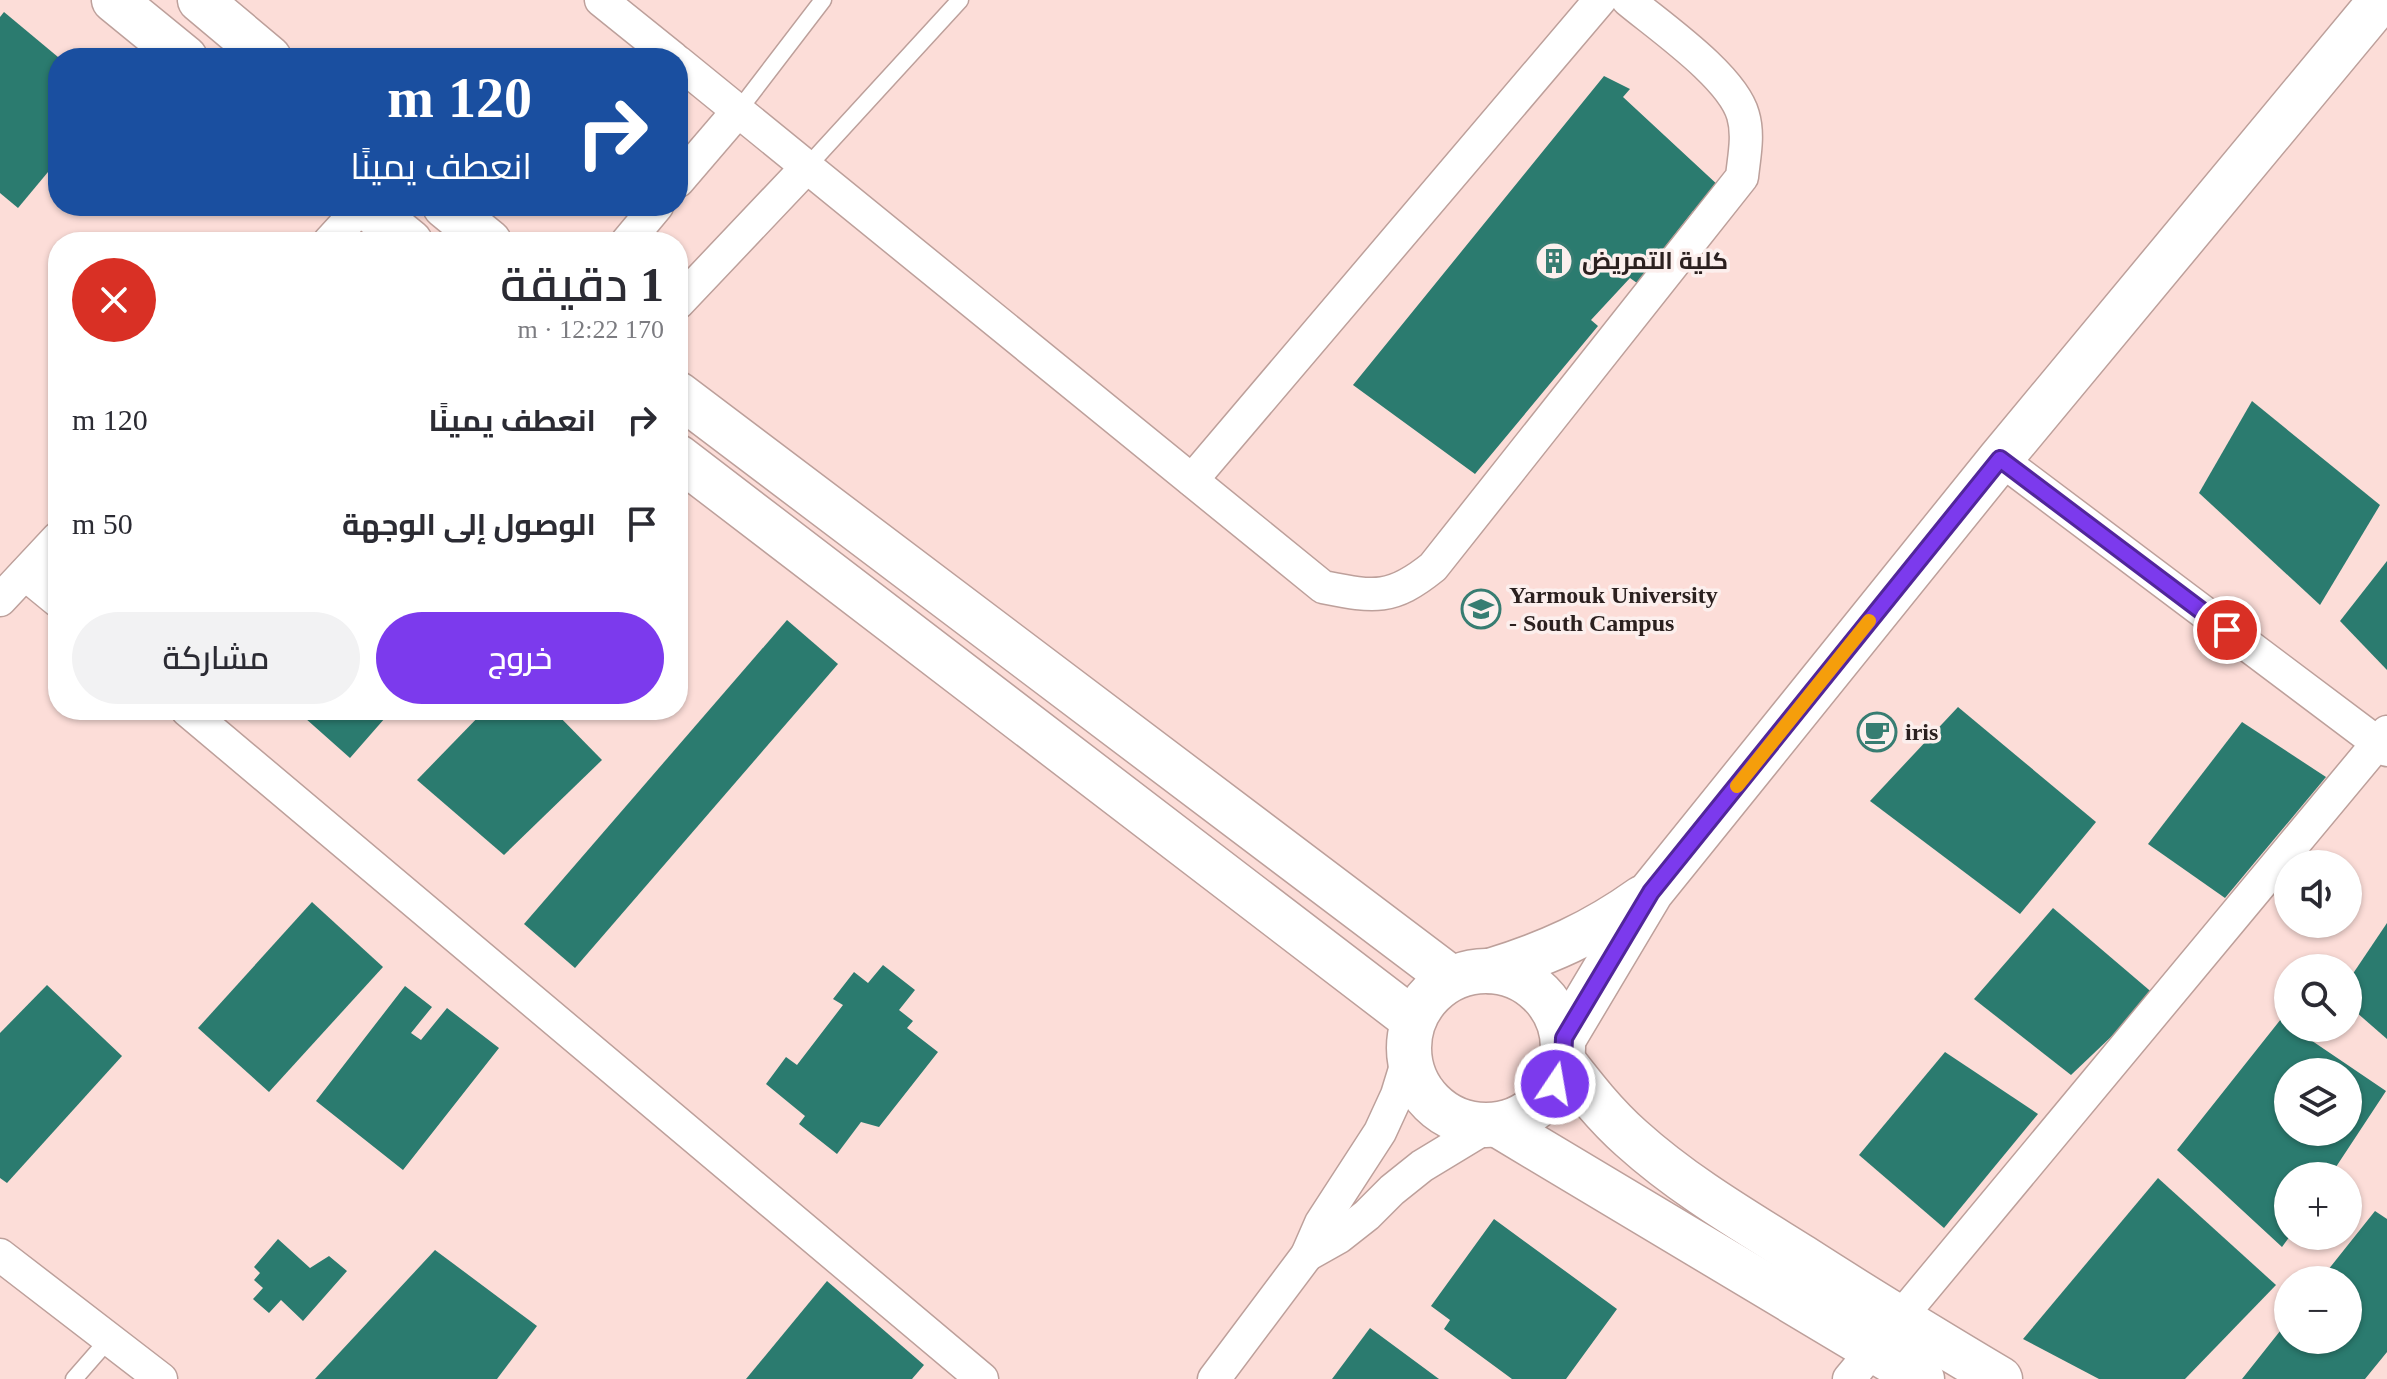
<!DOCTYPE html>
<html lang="ar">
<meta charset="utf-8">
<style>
body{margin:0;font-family:"Times New Roman",Cairo,serif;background:#f2f2f3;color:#2b2b33;direction:rtl;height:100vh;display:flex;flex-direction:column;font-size:30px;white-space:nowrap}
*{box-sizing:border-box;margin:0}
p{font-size:26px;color:#7c7c81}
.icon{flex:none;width:44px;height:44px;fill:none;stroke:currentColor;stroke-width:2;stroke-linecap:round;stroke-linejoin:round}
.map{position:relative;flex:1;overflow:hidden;direction:ltr}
.details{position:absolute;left:48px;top:232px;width:640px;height:488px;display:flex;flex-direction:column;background:#fff;border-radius:32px;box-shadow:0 2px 6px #0004;direction:rtl}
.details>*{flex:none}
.guide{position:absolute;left:48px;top:48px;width:640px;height:168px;border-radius:32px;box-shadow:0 2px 6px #0004;direction:rtl;background:#1a4fa0;color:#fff;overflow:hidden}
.fabs{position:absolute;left:2274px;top:850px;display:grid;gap:16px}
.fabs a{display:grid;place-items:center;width:88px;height:88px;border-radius:50%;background:#fff;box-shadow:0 2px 6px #0004;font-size:40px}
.pin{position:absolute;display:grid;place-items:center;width:68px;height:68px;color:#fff;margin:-34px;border:4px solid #fff;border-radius:50%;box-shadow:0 2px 8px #0007}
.me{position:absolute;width:88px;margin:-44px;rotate:12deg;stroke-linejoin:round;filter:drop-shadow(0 0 6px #0008)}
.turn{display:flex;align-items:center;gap:28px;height:168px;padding:0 24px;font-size:36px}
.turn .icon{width:104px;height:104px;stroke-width:2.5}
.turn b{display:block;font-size:56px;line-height:68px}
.round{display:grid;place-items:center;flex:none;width:84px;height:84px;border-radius:42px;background:#f2f2f3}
.headline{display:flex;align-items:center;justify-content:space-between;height:136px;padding:0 24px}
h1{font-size:48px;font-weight:600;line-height:60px}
.button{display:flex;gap:16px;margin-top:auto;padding:16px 24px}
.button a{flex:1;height:92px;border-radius:48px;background:#7c3aed;color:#fff;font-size:32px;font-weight:600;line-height:92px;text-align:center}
.button a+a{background:#f2f2f3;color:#2b2b33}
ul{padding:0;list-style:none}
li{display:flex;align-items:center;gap:24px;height:104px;padding:0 24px}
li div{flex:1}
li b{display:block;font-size:30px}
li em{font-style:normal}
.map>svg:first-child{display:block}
.building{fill:#2b7b6f;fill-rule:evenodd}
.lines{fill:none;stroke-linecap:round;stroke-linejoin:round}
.lane-casing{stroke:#bda09b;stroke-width:19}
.street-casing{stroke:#bda09b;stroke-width:35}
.secondary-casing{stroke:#bda09b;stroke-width:47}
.lane{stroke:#fff;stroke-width:16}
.street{stroke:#fff;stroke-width:32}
.secondary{stroke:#fff;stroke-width:44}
.route-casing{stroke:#51269a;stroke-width:20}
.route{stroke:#7c3aed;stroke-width:14}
.slow{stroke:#f59e0b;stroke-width:14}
.labels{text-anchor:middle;stroke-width:7;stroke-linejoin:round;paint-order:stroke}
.poi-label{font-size:24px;font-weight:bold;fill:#2b201f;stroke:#fcefed;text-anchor:start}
</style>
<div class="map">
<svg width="2387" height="1379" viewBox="0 0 2387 1379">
<rect width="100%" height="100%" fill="#fcddd8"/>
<!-- building -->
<g class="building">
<polygon points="4,12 58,57 58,160 18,208 0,193 0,17"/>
<polygon points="1604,76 1630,89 1623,97 1720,187 1698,213 1693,211 1637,283 1630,278 1591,320 1598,326 1475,474 1353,385"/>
<polygon points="2252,401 2380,505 2320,605 2199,493"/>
<polygon points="2387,561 2387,670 2340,621"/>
<polygon points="787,620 838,664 575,968 524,924"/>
<polygon points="1958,707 2096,822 2020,914 1870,801"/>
<polygon points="296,710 392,710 350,758"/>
<polygon points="485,710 553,710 602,760 504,855 417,780"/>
<polygon points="2242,722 2326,777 2225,898 2148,844"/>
<polygon points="312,902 383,967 269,1092 198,1028"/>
<polygon points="2053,908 2155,995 2071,1075 1974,999"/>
<polygon points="2387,923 2387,1039 2348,1005 2348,981"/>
<polygon points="883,965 915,990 899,1010 913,1021 907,1028 938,1052 879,1127 861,1122 837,1154 799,1124 805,1116 766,1084 786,1057 797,1065 843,1005 833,999 854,972 868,983"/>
<polygon points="47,985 122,1056 7,1183 0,1178 0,1033"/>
<polygon points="405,986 432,1007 411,1033 421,1040 447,1008 499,1048 403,1170 316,1101"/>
<path d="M 2281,1019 L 2288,1024 L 2288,1028 L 2293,1028 L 2386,1091 L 2330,1176 L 2288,1176 L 2290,1236 L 2282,1247 L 2177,1150 ZM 2288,1072 L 2348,1072 L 2348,1132 L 2288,1132 Z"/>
<polygon points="1945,1052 2038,1114 1944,1228 1859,1155"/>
<polygon points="2158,1178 2276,1285 2185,1379 2099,1379 2023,1339"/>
<polygon points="2375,1211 2387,1219 2387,1352 2365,1379 2242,1379 2288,1321 2288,1340 2348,1340 2348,1280 2320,1280"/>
<polygon points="1494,1219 1617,1309 1566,1379 1512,1379 1444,1329 1450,1320 1431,1306"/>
<polygon points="278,1239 310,1268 329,1256 347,1271 303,1321 281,1300 269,1313 253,1299 263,1288 254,1280 260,1273 254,1267"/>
<polygon points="435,1250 537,1326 497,1379 315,1379"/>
<polygon points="827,1281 924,1365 912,1379 746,1379"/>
<polygon points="1370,1328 1439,1379 1332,1379"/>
</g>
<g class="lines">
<!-- lane casing -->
<g class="lane-casing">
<g id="lane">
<polyline points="738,111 823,0"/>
<polyline points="806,168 960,0"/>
<polyline points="74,1379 109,1339"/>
</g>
</g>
<!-- street casing -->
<g class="street-casing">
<g id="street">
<polyline points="601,0 673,58"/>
<path d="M 678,62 L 1323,587 C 1374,597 1391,601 1433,567 L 1742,177 C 1744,157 1749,135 1743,115 C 1732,76 1659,26 1628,0"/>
<polyline points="678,181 738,111"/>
<polyline points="329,242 362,206"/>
<polyline points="627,242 657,206"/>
<polyline points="678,303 806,168"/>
<polyline points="2000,459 2387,750"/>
<polyline points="1192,480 1600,0"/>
<polyline points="25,574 58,601"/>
<polyline points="0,600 58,538"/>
<polyline points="187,710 982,1379"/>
<polyline points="0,1255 161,1379"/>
<polyline points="1307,1255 1339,1237 1367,1215 1392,1190 1422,1166 1488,1126"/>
<polyline points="1214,1379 1307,1255 1321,1223 1380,1132 1397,1095 1409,1056"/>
<polyline points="1849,1379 2387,732"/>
</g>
</g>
<!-- secondary casing -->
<g class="secondary-casing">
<g id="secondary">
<polyline points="114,0 185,58"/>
<polyline points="200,0 269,58"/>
<polyline points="366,206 410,242"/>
<polyline points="445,206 489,242"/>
<polyline points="678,394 1451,978"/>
<polyline points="678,457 1413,1020"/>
<circle cx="1486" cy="1048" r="77"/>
<path d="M 1490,971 C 1548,953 1593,933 1642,898"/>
<polyline points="1564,1038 1651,892 2000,459 2381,0"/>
<path d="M 1563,1061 C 1584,1088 1605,1115 1631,1138 C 1683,1185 1743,1220 1802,1257 C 1867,1299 1933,1339 2000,1379"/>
<polyline points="1498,1125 1922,1379"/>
</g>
</g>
<!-- lane -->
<use href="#lane" class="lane"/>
<!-- street -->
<use href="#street" class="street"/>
<!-- secondary -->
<use href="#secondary" class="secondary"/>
</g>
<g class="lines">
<!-- route casing -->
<g class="route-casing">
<polyline id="route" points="1555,1084 1563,1061 1564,1038 1651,892 2000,459 2227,630"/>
</g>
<!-- route -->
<use href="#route" class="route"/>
<!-- slow -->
<polyline class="slow" points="1737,786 1869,621"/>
</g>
<!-- icons -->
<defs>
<g id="building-ring" transform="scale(2)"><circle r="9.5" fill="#fcefed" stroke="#377d72" stroke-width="1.5"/><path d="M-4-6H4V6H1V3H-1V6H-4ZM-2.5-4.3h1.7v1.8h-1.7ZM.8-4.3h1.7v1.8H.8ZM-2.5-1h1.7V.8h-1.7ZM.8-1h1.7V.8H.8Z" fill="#377d72"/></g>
<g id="university-ring" transform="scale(2)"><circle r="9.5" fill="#fcefed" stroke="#377d72" stroke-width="1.5"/><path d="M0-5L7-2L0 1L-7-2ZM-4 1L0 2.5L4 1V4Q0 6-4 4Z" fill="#377d72"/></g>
<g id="cafe-ring" transform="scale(2)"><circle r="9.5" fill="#fcefed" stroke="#377d72" stroke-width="1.5"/><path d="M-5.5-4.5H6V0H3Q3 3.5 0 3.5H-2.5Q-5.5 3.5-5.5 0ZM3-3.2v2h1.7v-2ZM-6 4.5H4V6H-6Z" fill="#377d72"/></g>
</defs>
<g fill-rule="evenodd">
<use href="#building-ring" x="1554" y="261"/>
<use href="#university-ring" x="1481" y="609"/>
<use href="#cafe-ring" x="1877" y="732"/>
</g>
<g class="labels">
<!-- poi labels -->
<g class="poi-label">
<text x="1582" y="269">كلية التمريض</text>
<text x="1509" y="603">Yarmouk University<tspan x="1509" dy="28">- South Campus</tspan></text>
<text x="1905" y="740">iris</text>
</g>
</g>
</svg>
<div class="fabs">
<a><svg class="icon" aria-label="sound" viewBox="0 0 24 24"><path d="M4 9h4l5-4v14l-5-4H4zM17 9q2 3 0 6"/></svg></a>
<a><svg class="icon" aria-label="search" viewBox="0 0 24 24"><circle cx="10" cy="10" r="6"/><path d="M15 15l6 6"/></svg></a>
<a><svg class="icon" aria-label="layers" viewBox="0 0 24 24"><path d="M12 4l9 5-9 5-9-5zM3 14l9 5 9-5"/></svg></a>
<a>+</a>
<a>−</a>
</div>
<div class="pin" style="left:2227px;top:630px;background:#d93025"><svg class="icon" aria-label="arrive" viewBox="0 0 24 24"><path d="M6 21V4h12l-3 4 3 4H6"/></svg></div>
<svg class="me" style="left:1555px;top:1084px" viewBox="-20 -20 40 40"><circle r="17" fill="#7c3aed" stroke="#fff" stroke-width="3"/><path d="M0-11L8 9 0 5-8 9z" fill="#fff"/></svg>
<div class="guide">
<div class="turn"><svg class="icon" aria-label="right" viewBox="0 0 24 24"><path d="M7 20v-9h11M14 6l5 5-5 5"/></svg><div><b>120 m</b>انعطف يمينًا</div></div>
</div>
<section class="details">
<div class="headline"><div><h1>1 دقيقة</h1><p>170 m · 12:22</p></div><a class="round" style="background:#d93025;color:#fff"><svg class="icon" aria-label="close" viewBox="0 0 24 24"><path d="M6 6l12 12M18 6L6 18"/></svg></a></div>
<ul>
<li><svg class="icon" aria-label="right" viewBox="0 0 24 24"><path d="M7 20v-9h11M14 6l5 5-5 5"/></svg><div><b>انعطف يمينًا</b></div><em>120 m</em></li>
<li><svg class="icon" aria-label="arrive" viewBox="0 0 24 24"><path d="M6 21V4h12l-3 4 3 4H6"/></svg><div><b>الوصول إلى الوجهة</b></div><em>50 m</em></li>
</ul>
<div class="button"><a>خروج</a><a>مشاركة</a></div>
</section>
</div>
